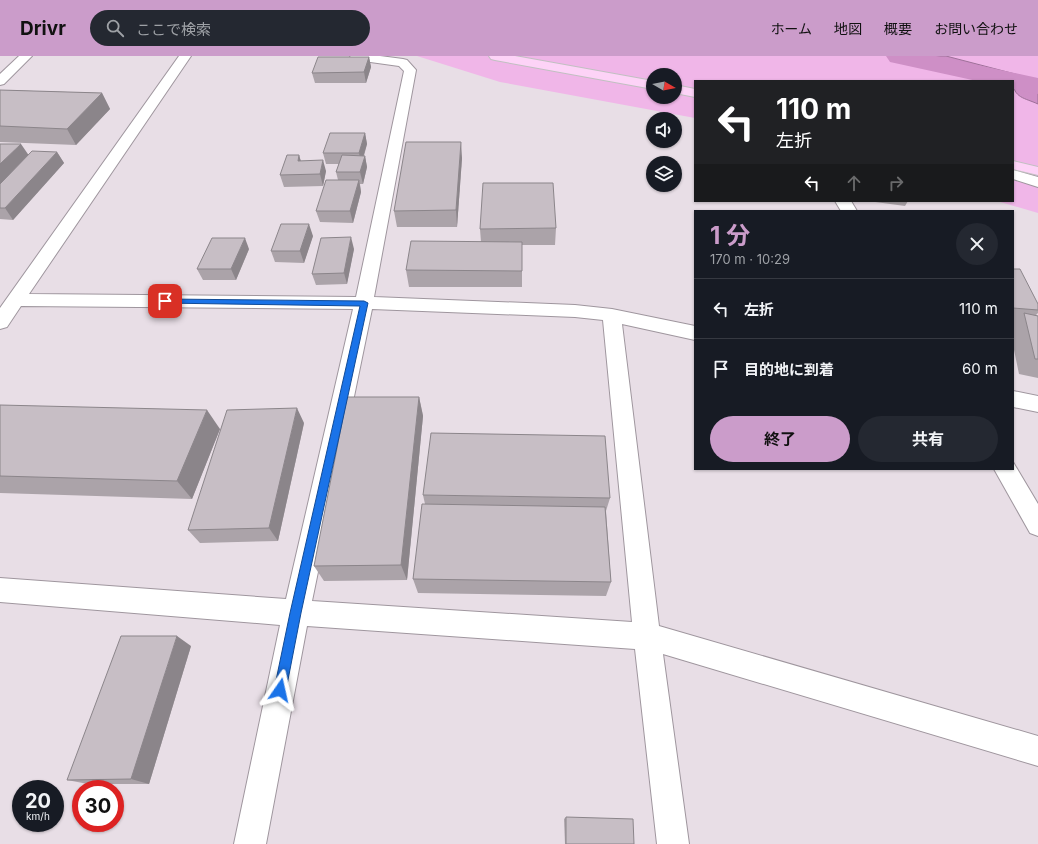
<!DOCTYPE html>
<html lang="ja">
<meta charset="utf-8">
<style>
body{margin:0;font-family:Inter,"Noto Sans JP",sans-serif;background:#242831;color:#f1f3f6;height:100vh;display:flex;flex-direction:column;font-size:15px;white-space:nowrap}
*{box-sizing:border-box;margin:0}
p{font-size:13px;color:#9ea1a6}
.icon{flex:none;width:22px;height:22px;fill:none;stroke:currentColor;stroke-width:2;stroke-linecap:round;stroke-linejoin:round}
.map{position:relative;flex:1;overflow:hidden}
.drawer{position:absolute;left:694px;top:154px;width:320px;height:260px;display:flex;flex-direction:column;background:#171b24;border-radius:0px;box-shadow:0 1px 3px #0004}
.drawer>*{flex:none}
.guide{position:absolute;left:694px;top:24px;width:320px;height:122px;border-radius:0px;box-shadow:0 1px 3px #0004;background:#202124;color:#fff;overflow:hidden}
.needle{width:26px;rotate:99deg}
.controls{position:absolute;left:646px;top:12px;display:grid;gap:8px}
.controls a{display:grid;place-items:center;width:36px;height:36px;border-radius:50%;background:#171b24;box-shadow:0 1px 3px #0004;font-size:20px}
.speed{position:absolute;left:12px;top:724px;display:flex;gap:8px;font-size:20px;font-weight:700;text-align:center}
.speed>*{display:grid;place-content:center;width:52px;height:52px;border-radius:50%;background:#171b24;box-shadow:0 1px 3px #0004;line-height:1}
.speed small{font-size:10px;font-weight:400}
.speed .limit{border:6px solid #d22;background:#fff;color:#111}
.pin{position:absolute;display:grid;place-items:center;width:34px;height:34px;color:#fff;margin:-17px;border-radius:8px;box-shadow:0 2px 6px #0006}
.me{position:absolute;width:44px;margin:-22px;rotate:11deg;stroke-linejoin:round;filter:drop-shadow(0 0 3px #0008)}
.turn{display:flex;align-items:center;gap:14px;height:84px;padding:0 16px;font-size:18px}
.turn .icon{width:52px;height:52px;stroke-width:2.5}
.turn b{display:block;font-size:28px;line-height:34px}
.lanes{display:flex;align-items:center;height:38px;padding:0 16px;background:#0003;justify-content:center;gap:20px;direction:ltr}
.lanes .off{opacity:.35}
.round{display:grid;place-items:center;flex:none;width:42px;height:42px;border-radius:21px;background:#242831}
.headline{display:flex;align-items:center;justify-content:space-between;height:68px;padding:0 16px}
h1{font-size:24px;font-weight:700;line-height:30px;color:#cb9cca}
.cta{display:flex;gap:8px;margin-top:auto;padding:8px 16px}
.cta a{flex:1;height:46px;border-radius:24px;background:#cb9cca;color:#111;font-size:16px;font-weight:700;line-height:46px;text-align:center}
.cta a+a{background:#242831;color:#f1f3f6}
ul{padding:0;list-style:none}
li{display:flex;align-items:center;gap:12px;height:60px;padding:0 16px;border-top:1px solid #363941}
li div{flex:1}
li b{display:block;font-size:15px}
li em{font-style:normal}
header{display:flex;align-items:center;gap:24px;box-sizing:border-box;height:56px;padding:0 20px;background:#cb9cca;color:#111}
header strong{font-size:19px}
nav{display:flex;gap:22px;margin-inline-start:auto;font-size:14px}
.search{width:280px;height:36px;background:#242831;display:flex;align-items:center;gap:10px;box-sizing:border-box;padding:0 14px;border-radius:22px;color:#9ea1a6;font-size:15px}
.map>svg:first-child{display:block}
.green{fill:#f0b6e8;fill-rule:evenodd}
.water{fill:#ce8fc6;stroke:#9e7199}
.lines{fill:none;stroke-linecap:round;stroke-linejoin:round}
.river{fill:#ce8fc6;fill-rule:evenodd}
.minor-casing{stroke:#9f969e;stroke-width:2}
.major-casing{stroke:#c1c0c1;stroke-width:2}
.minor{fill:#fff;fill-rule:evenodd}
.major{fill:#fdd3f7;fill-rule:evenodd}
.wall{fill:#aba3a9}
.shaded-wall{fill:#8b858a}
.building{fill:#c7bec5;stroke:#8b858a}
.route{fill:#1a73e8;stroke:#114b97}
</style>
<header>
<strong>Drivr</strong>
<div class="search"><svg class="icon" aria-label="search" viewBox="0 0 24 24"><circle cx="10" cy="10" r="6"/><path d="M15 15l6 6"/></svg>ここで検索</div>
<nav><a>ホーム</a><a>地図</a><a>概要</a><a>お問い合わせ</a></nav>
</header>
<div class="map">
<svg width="1038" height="788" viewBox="0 0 1038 788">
<rect width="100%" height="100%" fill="#e8dee6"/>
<!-- green -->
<path class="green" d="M 417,0 L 1038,0 L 1038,157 L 997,145 L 1013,145 L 1013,25 L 695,25 L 695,62 L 500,26 ZM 653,19 L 675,19 L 675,41 L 653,41 Z"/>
<!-- water -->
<path class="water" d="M 912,0 L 946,0 L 1038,24 L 1038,48 C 1025,42 1013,42 1013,25 L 994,25 Z"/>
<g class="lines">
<!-- river -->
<polygon class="river" points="886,0 936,0 1038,22 1038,38 1013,33 1013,25 977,25 890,6"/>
<!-- minor casing -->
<g class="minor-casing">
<g id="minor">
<polygon points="19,0 32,0 4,28 0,29 0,18"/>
<path d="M 179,0 L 191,0 L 29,238 L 356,241 L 404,15 L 399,10 L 356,4 L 352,3 L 350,0 L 380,0 L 403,3 L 407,4 L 416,14 L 374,241 L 575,249 L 612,253 L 695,270 L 695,284 L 622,268 L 659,570 L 1038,680 L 1038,710 L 663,598 L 689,788 L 657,788 L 635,593 L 307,570 L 266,788 L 234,788 L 280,569 L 0,546 L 0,522 L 286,543 L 353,253 L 21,250 L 7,271 L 0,273 L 0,252 ZM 372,253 L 575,261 L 603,264 L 632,566 L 312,545 Z"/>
<polygon points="1013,114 1038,121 1038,131 1013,123"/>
<polygon points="835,145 851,145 857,155 841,155"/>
<polygon points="1013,335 1038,340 1038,356 1013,351"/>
<polygon points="1013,406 1038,448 1038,480 1030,477 994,413 1013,413"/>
</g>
</g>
<!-- major casing -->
<g class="major-casing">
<g id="major">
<polygon points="489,0 515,0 653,25 653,33 495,4 491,3"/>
<polygon points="675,29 695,33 695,41 675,37"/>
<polygon points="1013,105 1038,111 1038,119 1013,113"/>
</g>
</g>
<!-- minor -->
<use href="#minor" class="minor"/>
<!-- major -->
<use href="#major" class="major"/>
</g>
<!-- wall -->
<g class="wall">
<polygon points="369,1 371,11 366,27 315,27 312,17"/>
<polygon points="0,34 102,37 110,53 76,89 0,86"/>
<polygon points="365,77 367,88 364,100 365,100 367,111 363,128 360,128 361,136 353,167 320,166 316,155 338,124 336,116 339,108 326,108 323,97"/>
<polygon points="0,88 29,99 57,96 64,107 13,164 0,163"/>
<polygon points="299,99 301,105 326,115 323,130 284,131 280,119"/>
<polygon points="462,102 457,171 397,171 394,155"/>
<polygon points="868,145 908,145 905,150"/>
<polygon points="556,172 555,189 522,189 522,231 409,231 406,214 481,186 480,173"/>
<polygon points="313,180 304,207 275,206 271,195"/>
<polygon points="249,193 236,224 203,224 197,213"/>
<polygon points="354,193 347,228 316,229 312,218"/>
<polygon points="1013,213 1038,248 1038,257 1036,259 1038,260 1038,322 1019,318 1013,289 1013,270 1014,269 1013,269"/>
<polygon points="419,341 423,360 407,524 324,525 314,510"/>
<polygon points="0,349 220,373 192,443 0,437"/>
<polygon points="304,367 278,485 200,487 188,474"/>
<polygon points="423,439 610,442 606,455 611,526 606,540 418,537 413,523 425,448"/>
<polygon points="191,590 149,728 88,728 67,724"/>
<polygon points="566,761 634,788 565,788 564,763"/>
</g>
<!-- shaded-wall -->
<g class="shaded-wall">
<polygon points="369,1 371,11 366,27 364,16"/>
<polygon points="102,37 110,53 76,89 67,73"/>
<polygon points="365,77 367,88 361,108 359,97"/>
<polygon points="461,86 462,102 457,171 456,154"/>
<polygon points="21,88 32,104 0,137 0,108"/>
<polygon points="57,96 64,107 13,164 5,152"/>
<polygon points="299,99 302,110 298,105"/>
<polygon points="365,100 367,111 363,128 360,116"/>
<polygon points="323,104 326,115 323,130 320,118"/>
<polygon points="359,124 361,136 353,167 350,155"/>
<polygon points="309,168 313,180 304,207 300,195"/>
<polygon points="351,181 354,193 347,228 344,217"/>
<polygon points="245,182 249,193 236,224 231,213"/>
<polygon points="419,341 423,360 407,524 401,509"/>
<polygon points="297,352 304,367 278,485 269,472"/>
<polygon points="207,354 220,373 192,443 177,425"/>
<polygon points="177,580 191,590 149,728 131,723"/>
</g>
<!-- building -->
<g class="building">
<polygon points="318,1 369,1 364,16 312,17"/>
<polygon points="0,34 102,37 67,73 0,70"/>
<polygon points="330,77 365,77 359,97 323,97"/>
<polygon points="406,86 461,86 456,154 394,155"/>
<polygon points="0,88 21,88 0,108"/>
<polygon points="32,95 57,96 5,152 0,152 0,128"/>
<polygon points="287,99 299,99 298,105 323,104 320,118 280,119"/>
<polygon points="342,99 365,100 360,116 336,116"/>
<polygon points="326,124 359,124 350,155 316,155"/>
<polygon points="483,127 553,127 556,172 480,173"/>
<polygon points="281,168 309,168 300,195 271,195"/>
<polygon points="351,181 344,217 312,218 321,182"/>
<polygon points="212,182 245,182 231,213 197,213"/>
<polygon points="411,185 522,186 522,215 406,214"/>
<polygon points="1013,213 1020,213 1038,248 1038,254 1013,252"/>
<polygon points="1024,257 1038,260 1038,303 1035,303"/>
<polygon points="347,341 419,341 401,509 314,510"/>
<polygon points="0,349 207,354 177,425 0,420"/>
<polygon points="297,352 269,472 188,474 227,354"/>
<polygon points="431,377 605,380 610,442 423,439"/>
<polygon points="422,448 605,451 611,526 413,523"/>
<polygon points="121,580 177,580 131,723 67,724"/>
<polygon points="566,761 633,763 634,788 566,788"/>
</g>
<!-- route -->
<polygon class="route" points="165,243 364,245 368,247 301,557 286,634 284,638 280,640 276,638 274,634 290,557 360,250 162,247 162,244"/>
</svg>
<div class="controls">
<a><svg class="needle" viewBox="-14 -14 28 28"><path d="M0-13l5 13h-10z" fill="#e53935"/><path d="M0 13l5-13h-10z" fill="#9ea1a6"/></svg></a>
<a><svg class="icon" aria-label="sound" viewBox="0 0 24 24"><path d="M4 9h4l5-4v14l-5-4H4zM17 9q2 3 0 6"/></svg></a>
<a><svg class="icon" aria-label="layers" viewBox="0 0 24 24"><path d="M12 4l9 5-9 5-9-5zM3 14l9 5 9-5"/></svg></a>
</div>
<div class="speed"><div>20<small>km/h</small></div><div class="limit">30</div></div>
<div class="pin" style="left:165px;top:245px;background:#d93025"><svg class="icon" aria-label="arrive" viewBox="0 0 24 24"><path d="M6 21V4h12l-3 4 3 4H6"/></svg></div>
<svg class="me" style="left:280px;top:634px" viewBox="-20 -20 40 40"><path d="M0-17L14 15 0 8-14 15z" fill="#1a73e8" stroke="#fff" stroke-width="4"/></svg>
<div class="guide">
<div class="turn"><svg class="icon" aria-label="left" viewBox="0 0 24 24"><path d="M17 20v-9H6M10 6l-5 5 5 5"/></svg><div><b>110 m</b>左折</div></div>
<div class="lanes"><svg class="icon" aria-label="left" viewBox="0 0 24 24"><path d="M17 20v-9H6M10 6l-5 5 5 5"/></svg><svg class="icon off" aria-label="ahead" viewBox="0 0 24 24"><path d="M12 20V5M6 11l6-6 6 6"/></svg><svg class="icon off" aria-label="right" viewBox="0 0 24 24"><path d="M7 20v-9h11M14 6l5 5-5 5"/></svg></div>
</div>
<section class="drawer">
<div class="headline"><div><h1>1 分</h1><p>170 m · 10:29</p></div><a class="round"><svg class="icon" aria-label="close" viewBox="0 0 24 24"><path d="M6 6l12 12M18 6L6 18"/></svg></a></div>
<ul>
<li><svg class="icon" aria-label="left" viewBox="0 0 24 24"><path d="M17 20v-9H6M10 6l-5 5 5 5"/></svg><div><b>左折</b></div><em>110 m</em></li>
<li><svg class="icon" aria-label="arrive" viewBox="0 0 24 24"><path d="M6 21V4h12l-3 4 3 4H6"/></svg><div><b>目的地に到着</b></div><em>60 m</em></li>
</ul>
<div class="cta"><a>終了</a><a>共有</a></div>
</section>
</div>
